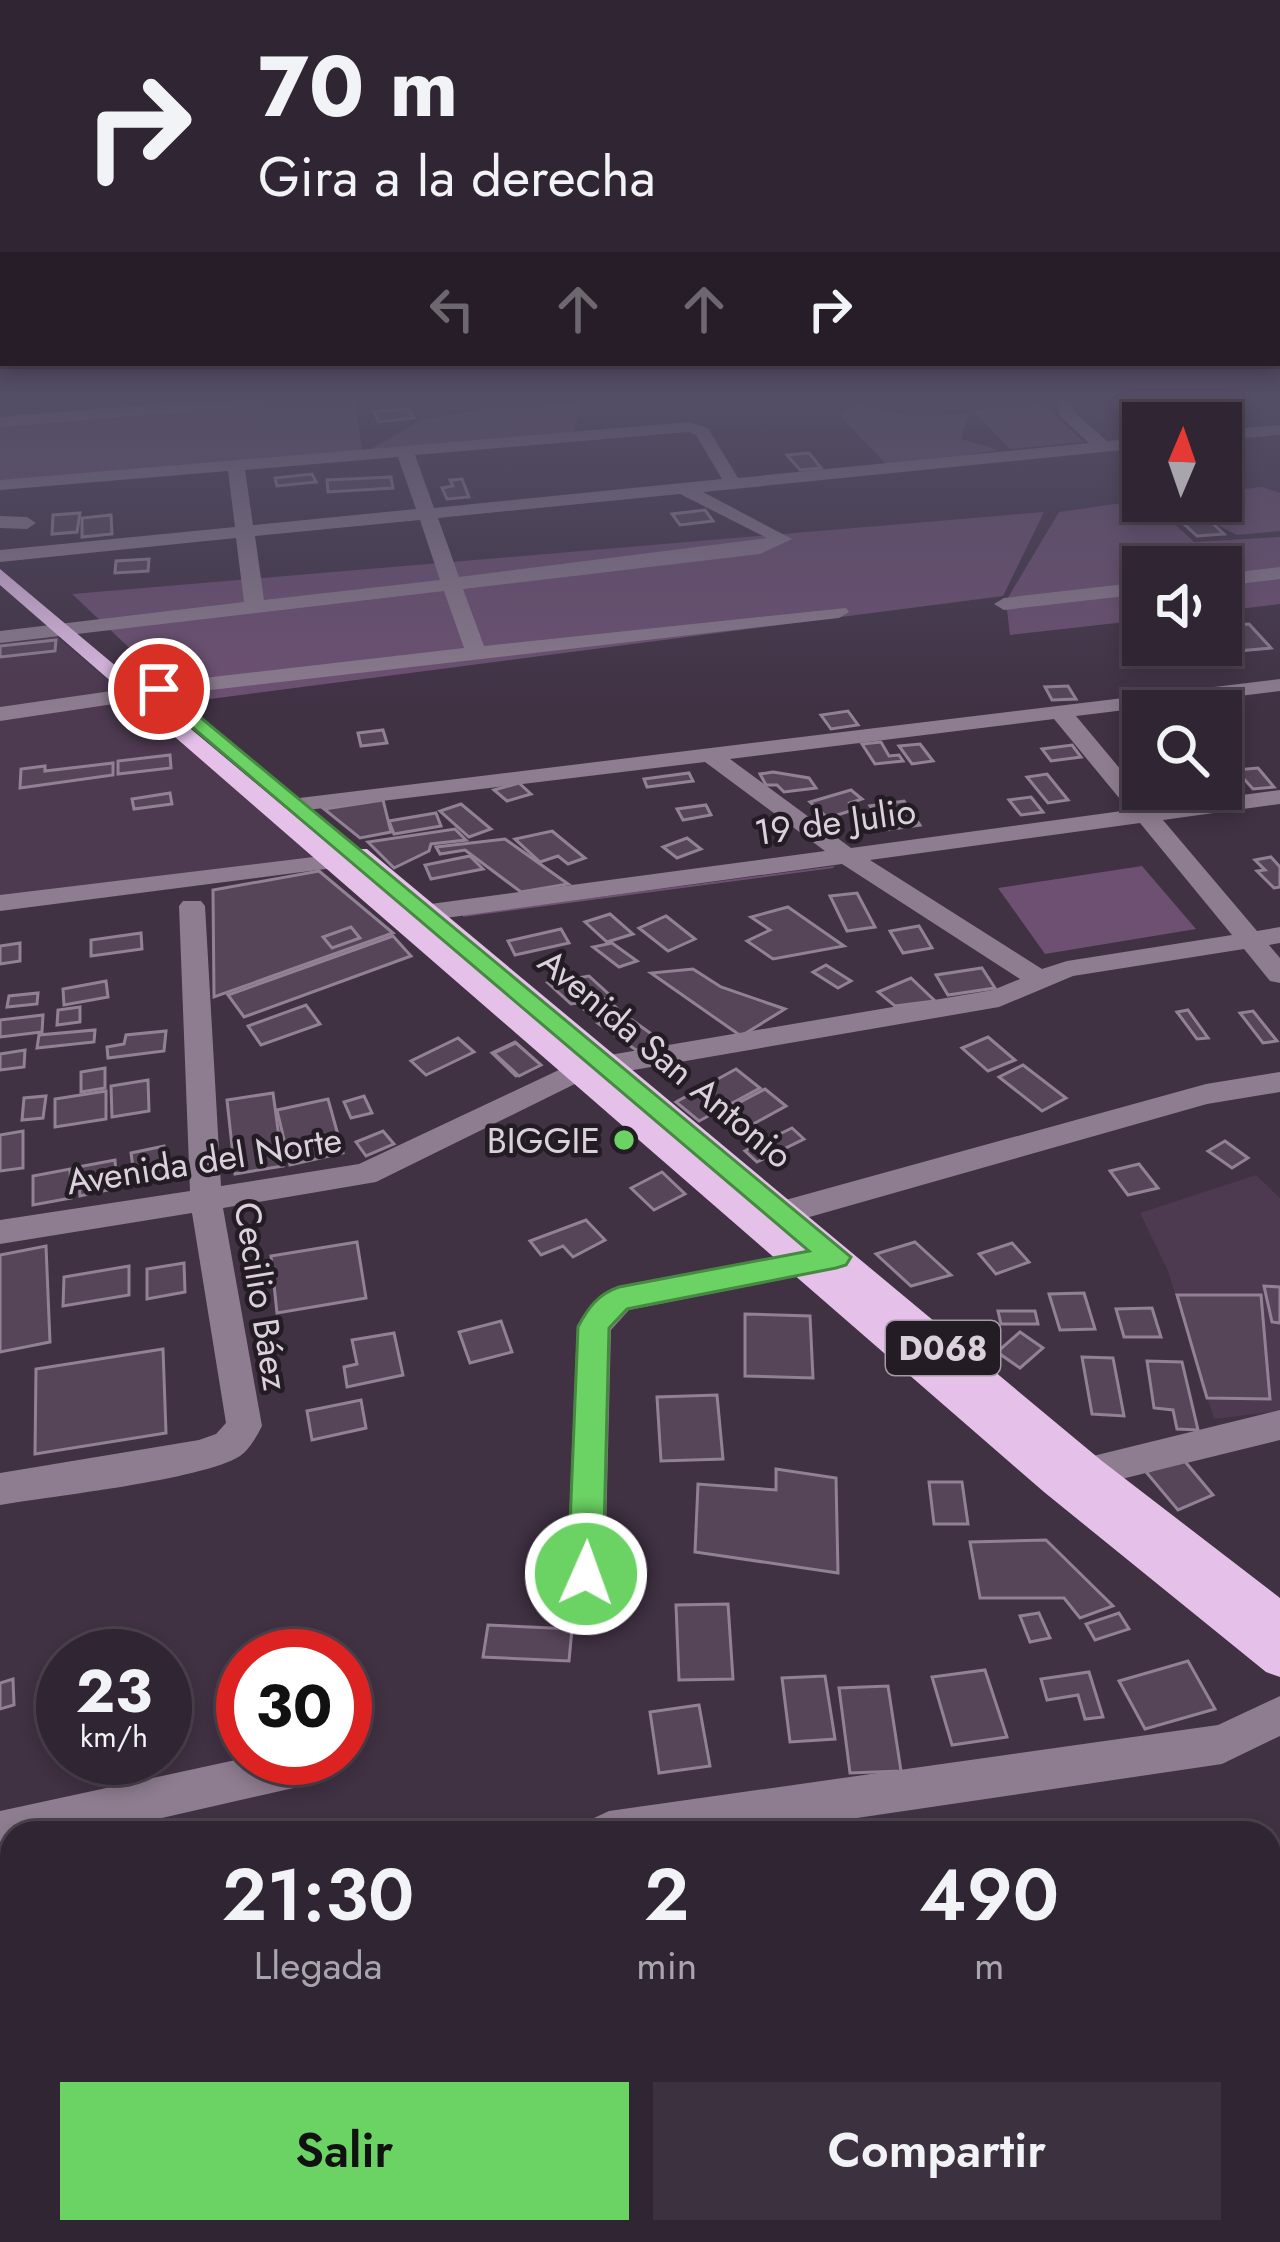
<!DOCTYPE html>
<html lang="es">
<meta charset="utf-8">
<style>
body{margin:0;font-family:Jost,sans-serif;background:#3c313e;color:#f1f3f6;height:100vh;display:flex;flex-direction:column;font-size:45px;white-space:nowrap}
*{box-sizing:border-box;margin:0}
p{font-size:39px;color:#a8a5ac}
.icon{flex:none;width:66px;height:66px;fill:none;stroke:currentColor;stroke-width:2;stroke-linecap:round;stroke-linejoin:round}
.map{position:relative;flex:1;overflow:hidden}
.details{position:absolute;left:0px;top:1821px;width:1281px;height:423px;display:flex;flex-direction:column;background:#302532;border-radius:36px 36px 0 0;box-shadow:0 6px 18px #0003,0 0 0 3px #4b424d}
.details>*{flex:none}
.top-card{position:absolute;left:0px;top:0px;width:1281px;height:366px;box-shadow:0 6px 18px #0003,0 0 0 3px #4b424d;background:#302532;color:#f1f3f6;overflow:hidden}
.needle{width:78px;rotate:2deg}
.buttons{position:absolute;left:1122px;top:402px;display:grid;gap:24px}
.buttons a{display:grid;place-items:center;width:120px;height:120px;border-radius:0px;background:#302532;box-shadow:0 6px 18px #0003,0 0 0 3px #4b424d;font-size:60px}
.speed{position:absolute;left:36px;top:1629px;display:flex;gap:24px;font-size:60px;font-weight:700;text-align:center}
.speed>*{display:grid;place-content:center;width:156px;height:156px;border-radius:50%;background:#302532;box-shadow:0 6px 18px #0003,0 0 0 3px #4b424d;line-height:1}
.speed small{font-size:30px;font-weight:400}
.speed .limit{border:18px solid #d22;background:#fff;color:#111}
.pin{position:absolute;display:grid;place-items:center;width:102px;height:102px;color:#fff;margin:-51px;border:6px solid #fff;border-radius:50%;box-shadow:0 3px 12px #0007}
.me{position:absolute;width:132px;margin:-66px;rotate:2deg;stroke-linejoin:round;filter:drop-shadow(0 0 9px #0008)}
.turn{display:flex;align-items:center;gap:42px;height:252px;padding:0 60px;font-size:54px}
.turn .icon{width:156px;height:156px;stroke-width:2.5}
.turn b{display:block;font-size:84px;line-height:102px}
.lanes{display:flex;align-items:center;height:114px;padding:0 60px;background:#0003;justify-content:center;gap:60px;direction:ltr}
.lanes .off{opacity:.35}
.eta{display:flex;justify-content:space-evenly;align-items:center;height:204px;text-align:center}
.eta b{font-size:72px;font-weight:600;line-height:84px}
.button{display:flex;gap:24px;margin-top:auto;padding:24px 60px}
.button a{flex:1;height:138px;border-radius:0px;background:#6bd363;color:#111;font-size:48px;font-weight:600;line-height:138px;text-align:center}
.button a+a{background:#3c313e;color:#f1f3f6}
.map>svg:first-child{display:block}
.built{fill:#4d3950}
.green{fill:#6e5072}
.building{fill:#564558;stroke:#928094;stroke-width:3}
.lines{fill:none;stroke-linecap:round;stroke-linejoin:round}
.minor{fill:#8e7d90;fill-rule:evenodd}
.major{fill:#e5c1ea;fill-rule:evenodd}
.route{fill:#6bd363;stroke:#468940;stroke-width:3}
.poi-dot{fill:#6bd363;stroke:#231c24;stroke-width:4.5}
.labels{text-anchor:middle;stroke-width:9;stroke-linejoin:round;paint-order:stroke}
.shield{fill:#231c24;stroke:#a49ba5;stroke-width:3}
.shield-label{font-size:33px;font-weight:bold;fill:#dbd1dc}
.street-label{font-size:36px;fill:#dbd1dc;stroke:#231c24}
.poi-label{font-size:36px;fill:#dbd1dc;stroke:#231c24;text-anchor:end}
</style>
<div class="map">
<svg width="1280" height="2242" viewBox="0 0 1280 2242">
<rect width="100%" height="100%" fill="#403143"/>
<!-- built -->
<g class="built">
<polygon points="0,399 230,399 0,419"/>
<polygon points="56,636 215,771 316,859 0,899 0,641"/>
<polygon points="1256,1175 1280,1198 1280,1411 1214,1419 1168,1271 1140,1213"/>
</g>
<!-- green -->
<g class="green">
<polygon points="310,399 355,399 362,452 0,482 0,425"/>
<polygon points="423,399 523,399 521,407 582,402 573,433 369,450 422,420 484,409 424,408"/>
<polygon points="857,403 910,417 969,414 961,439 999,450 889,467 838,414"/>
<polygon points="1042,404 1084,442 1010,449 972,410"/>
<polygon points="1262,487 1280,493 1280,531 1237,535 1180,506 1167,517 1194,542 1280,537 1280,604 1221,611 1221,567 1143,567 1143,620 1010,635 1006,601 1059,512 1143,500 1221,501 1221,492"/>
<polygon points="1044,512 1003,596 187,702 72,594"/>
<polygon points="835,866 833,868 463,917 463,915"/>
<polygon points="1142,866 1196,929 1045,954 998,888"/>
</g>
<!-- building -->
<g class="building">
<polygon points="409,409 414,418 379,422 374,412"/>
<polygon points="809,453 821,468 800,470 787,455"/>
<polygon points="312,474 316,482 277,486 275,478"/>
<polygon points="391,477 393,488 328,492 327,480"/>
<polygon points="462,479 469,497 447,499 442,488 453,486 450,480"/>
<polygon points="705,510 713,521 680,525 672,514"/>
<polygon points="80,513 77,532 52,534 53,515"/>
<polygon points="111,515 112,534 82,537 82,518"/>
<polygon points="1209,520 1224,534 1197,536 1183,523"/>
<polygon points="149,559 148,571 115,573 116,561"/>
<polygon points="1242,624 1266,648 1235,651 1221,637 1221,627"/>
<polygon points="1249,624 1271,648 1238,651 1221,632 1221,626"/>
<polygon points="56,640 55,651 0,657 0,646"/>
<polygon points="1068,686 1076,699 1052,700 1045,687"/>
<polygon points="848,711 858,725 831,729 821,715"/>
<polygon points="383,730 387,743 361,746 358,733"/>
<polygon points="881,742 889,756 899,755 903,761 875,764 862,744"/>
<polygon points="920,744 933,761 912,764 899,746"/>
<polygon points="1072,745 1081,757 1051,761 1042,749"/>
<polygon points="170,755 171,768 118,774 118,761"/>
<polygon points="113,763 113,775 20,788 21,769 45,766 45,771"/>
<polygon points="1258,768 1274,787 1253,789 1236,770"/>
<polygon points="773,772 809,778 816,788 784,792 777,785 766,785 760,774"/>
<polygon points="689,773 693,781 647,787 644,779"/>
<polygon points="1047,774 1068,800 1048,803 1027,777"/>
<polygon points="519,783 531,794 507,801 494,790"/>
<polygon points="851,790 862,799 850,803 856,809 828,818 810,802"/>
<polygon points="170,793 172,804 134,809 132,799"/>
<polygon points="1031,797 1043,812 1021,815 1009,800"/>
<polygon points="383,800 391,832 360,838 324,809"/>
<polygon points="904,801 920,825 886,830 870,806"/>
<polygon points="461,804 491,829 469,837 440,811"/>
<polygon points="706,805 711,815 683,820 677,809"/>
<polygon points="436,813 441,826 394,834 389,821"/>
<polygon points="455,829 466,840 431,844 429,851 394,868 368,842"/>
<polygon points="552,831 585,858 568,864 558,856 540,862 515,839"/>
<polygon points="687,838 701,849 677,858 663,847"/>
<polygon points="505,839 568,884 521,892 465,850 440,854 436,847"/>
<polygon points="470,856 483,869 431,879 425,865"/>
<polygon points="1271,857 1280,867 1280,887 1274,888 1257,871 1265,870 1255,860"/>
<polygon points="319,871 393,933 214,997 213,890"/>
<polygon points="857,893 875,927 847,931 830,896"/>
<polygon points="788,907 844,946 773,959 747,941 770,930 751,917"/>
<polygon points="610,914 633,934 607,942 585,922"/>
<polygon points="666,916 695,939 668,951 639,928"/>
<polygon points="919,926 932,948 903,953 890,931"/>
<polygon points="351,927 360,938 332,948 323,937"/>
<polygon points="561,929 569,943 515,955 508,941"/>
<polygon points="141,933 142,949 91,956 91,940"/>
<polygon points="393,936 411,956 244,1017 228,995"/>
<polygon points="20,943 20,961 0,964 0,946"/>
<polygon points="612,943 637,961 619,967 593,947"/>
<polygon points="826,965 851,981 838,988 813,972"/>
<polygon points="982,968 995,988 948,995 936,975"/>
<polygon points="693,969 721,987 785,1009 741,1036 651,973"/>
<polygon points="589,976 613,998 571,1004 548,983"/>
<polygon points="911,978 935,1001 895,1006 878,992"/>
<polygon points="106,981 108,997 64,1005 63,989"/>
<polygon points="38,993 37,1004 7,1007 9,996"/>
<polygon points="609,1001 628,1018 599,1022 579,1005"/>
<polygon points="306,1005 320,1024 261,1045 248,1026"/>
<polygon points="80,1007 80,1022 57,1025 58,1010"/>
<polygon points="1188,1010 1208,1038 1197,1039 1177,1012"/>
<polygon points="1253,1011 1277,1041 1263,1043 1240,1013"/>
<polygon points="43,1015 42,1032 0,1037 0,1020"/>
<polygon points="632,1020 667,1045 636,1050 599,1024"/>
<polygon points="95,1030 94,1042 37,1048 39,1035"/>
<polygon points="166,1031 164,1051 108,1058 107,1047 124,1044 126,1035"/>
<polygon points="988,1037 1015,1060 988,1071 962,1048"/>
<polygon points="458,1038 474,1052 426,1075 411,1061"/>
<polygon points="515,1042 540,1065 516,1076 492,1053"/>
<polygon points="516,1043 541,1065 519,1076 494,1053"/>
<polygon points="25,1050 24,1067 0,1070 0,1054"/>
<polygon points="1023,1065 1066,1098 1042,1111 999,1077"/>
<polygon points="105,1068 105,1088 81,1092 81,1072"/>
<polygon points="736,1069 760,1088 699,1121 676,1102"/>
<polygon points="148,1080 149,1111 112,1117 111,1086"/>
<polygon points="765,1089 786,1106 746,1128 725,1110"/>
<polygon points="106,1091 106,1119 55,1127 55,1099"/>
<polygon points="273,1093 283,1166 235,1174 227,1100"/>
<polygon points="46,1096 43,1118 22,1120 24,1098"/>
<polygon points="364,1096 372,1113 351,1118 344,1102"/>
<polygon points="328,1099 343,1153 290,1165 277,1110"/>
<polygon points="792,1128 804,1139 757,1162 745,1151"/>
<polygon points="23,1131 23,1168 0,1171 0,1135"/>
<polygon points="383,1131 394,1144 366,1156 356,1142"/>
<polygon points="1225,1141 1248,1158 1232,1168 1208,1151"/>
<polygon points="164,1146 167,1168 134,1175 131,1153"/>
<polygon points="115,1160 117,1188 80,1196 78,1167"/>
<polygon points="1139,1164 1158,1188 1128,1195 1110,1171"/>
<polygon points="70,1169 71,1198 33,1205 33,1176"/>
<polygon points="662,1172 685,1194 654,1210 631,1188"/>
<polygon points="586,1220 605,1240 573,1257 563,1246 541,1255 530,1241"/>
<polygon points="357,1242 366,1298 277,1313 271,1256"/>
<polygon points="915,1242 951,1275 911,1286 876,1254"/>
<polygon points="1012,1243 1029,1262 996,1274 979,1254"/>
<polygon points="46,1246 50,1342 0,1352 0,1255"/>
<polygon points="184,1263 185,1292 147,1299 147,1269"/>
<polygon points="129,1266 129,1295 63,1306 64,1277"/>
<polygon points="1264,1286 1280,1287 1280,1323 1272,1322"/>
<polygon points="1084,1293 1095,1329 1060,1330 1049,1294"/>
<polygon points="1177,1295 1261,1295 1270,1399 1207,1398"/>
<polygon points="1152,1308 1161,1337 1124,1337 1116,1309"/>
<polygon points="998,1311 1035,1311 1038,1324 1001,1324"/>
<polygon points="745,1314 810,1316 813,1378 745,1376"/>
<polygon points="501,1321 512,1352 470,1363 459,1332"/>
<polygon points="1020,1332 1043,1348 1020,1368 997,1352"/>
<polygon points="394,1333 403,1375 347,1387 344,1367 357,1364 352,1340"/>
<polygon points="163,1349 166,1433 35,1454 36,1369"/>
<polygon points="1082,1357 1113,1358 1124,1416 1092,1414"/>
<polygon points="1147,1361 1182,1362 1198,1430 1177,1429 1173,1410 1154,1408"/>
<polygon points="717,1395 723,1459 661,1461 657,1397"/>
<polygon points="361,1400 366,1428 312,1440 307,1411"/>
<polygon points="1182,1458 1213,1495 1178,1510 1146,1472"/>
<polygon points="776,1469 836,1478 838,1573 695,1552 698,1484 776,1490"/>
<polygon points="929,1482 962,1482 968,1524 934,1524"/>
<polygon points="1046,1540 1113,1606 1080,1618 1064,1598 980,1598 970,1542"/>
<polygon points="728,1604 733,1679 679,1680 676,1605"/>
<polygon points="1039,1613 1050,1638 1030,1642 1020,1616"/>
<polygon points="1119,1613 1129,1629 1095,1640 1086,1624"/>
<polygon points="488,1625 572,1629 569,1661 483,1657"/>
<polygon points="1188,1661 1215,1709 1145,1729 1119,1681"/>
<polygon points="985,1670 1007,1737 952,1745 932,1677"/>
<polygon points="1089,1672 1103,1717 1085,1719 1078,1695 1047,1700 1041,1679"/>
<polygon points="825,1676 835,1739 790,1742 782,1678"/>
<polygon points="13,1679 14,1705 0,1709 0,1683"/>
<polygon points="888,1686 901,1771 850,1773 839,1688"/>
<polygon points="699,1705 710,1766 659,1773 650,1712"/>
<polygon points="12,1914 12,1969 6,1971 3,1917"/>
</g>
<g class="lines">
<!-- minor -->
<g class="minor">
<polygon points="218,399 286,399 278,404 0,427 0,417"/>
<path d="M 1057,399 L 1073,399 L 1073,411 L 1107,441 L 1143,438 L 1143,448 L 703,492 L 792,539 L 760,554 L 463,589 L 484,646 L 846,608 L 849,612 L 839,618 L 159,696 L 151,694 L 151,684 L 464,648 L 444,591 L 0,643 L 0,631 L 244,602 L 236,538 L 0,562 L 0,550 L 235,527 L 228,471 L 0,490 L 0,480 L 690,422 L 708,428 L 738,478 L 1089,443 L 1059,415 ZM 688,432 L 696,435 L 722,479 L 434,508 L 415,455 ZM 398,457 L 416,509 L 253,525 L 245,470 ZM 680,494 L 767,538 L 459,577 L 438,518 ZM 420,520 L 440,580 L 264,600 L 255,536 Z"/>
<polygon points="1280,425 1280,435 1221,440 1221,430"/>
<polygon points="0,516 27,517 36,523 27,529 0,528"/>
<polygon points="1280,567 1280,579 1221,586 1221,574"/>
<polygon points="1143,582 1143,594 1004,610 994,604 1004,598"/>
<path d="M 1280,679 L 1280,691 L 1076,716 L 1152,807 L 1280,790 L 1280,804 L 1163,820 L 1257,931 L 1280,927 L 1280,943 L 1269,945 L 1280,958 L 1280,983 L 1270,981 L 1244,949 L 1073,976 L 999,1007 L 587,1078 L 376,1182 L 223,1208 L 262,1426 C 257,1436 249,1450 240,1456 C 202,1480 52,1496 0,1505 L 0,1473 L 199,1440 L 216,1434 L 226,1423 L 192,1213 L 0,1244 L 0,1220 L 190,1191 L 179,906 L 183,901 L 201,901 L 205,906 L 221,1186 L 359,1164 L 580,1060 L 993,990 L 1020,979 L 842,864 L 401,924 L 388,916 L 401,908 L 825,851 L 705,762 L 299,811 L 291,809 L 291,799 ZM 1054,719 L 1129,810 L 851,848 L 730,759 ZM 1140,823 L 1232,935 L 1067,961 L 1042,969 L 870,860 Z"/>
<polygon points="139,687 150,694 147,699 0,721 0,707"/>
<polygon points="363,851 375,858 372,863 0,911 0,895"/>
<polygon points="1280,1072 1280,1092 1207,1104 760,1231 749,1227 744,1219 749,1211 760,1207 1206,1084"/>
<path d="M 827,1247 L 839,1250 L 843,1259 L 839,1268 L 629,1310 L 611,1330 L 605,1574 L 600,1586 L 586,1591 L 572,1586 L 567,1574 L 577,1326 C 586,1310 601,1292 619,1286 Z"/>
<polygon points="1280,1410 1280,1440 1089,1487 1076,1483 1071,1472 1076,1461 1089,1457"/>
<polygon points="1280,1696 1280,1736 1222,1764 755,1833 587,1833 594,1818 609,1811 1218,1725"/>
<polygon points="245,1758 339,1758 341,1762 335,1776 320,1782 96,1833 12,1833 12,1852 0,1855 0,1811"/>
<polygon points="1280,2003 1280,2052 1269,2057 1269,2008"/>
<polygon points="269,2232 355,2232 350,2242 265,2242"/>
<polygon points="1128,2232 1180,2232 1184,2242 1132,2242"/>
</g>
<!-- major -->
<polygon class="major" points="0,569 438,936 346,854 349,849 367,849 1102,1461 1280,1598 1280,1677 1266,1672 1044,1492 0,585"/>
</g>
<!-- sky -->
<linearGradient id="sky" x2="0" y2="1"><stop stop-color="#231b25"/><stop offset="0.56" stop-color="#534e66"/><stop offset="1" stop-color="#534e66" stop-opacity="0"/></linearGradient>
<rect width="1280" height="713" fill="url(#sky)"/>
<!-- route -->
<path class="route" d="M 159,683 L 851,1257 L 846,1265 L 836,1268 L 627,1309 L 609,1328 L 603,1574 L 598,1585 L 586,1590 L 573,1585 L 568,1574 L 578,1327 C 588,1308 598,1294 619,1287 L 809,1251 L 152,693 L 149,689 Z"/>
<!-- markers -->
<circle class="poi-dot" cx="624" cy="1140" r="12"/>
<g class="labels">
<!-- shield labels -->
<rect class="shield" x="886" y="1321" width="114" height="54" rx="9"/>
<g class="shield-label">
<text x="943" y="1360">D068</text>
</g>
<!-- street labels -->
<g class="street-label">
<text transform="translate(835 821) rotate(-8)" y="13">19 de Julio</text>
<text transform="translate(666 1058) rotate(40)" y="13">Avenida San Antonio</text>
<text transform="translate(204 1160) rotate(-9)" y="13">Avenida del Norte</text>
<text transform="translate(262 1296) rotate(81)" y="13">Cecilio Báez</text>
</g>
<!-- poi labels -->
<g class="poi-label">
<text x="600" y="1153">BIGGIE</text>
</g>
</g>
</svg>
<div class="buttons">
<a><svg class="needle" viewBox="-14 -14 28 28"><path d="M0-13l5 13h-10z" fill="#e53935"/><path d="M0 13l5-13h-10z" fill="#a8a5ac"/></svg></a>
<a><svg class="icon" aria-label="sound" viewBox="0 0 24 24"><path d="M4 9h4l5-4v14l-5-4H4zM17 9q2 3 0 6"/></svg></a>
<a><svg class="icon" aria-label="search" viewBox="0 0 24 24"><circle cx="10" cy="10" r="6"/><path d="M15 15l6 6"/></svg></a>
</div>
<div class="speed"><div>23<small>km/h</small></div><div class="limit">30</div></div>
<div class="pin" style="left:159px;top:689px;background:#d93025"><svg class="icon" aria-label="arrive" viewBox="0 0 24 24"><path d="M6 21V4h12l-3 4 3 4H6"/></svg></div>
<svg class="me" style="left:586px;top:1574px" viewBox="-20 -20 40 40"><circle r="17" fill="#6bd363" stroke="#fff" stroke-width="3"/><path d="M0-11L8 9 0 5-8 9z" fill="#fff"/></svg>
<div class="top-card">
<div class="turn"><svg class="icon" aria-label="right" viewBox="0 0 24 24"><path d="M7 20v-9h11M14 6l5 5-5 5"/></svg><div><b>70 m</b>Gira a la derecha</div></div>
<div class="lanes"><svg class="icon off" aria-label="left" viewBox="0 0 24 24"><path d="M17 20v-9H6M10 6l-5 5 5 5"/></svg><svg class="icon off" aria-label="ahead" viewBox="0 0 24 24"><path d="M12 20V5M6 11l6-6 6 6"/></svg><svg class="icon off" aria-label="ahead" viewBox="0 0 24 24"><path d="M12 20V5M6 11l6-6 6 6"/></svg><svg class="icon" aria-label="right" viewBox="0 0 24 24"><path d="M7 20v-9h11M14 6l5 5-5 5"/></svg></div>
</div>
<section class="details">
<div class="eta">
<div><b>21:30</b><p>Llegada</p></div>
<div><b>2</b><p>min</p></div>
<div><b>490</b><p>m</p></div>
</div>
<div class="button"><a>Salir</a><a>Compartir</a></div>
</section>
</div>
